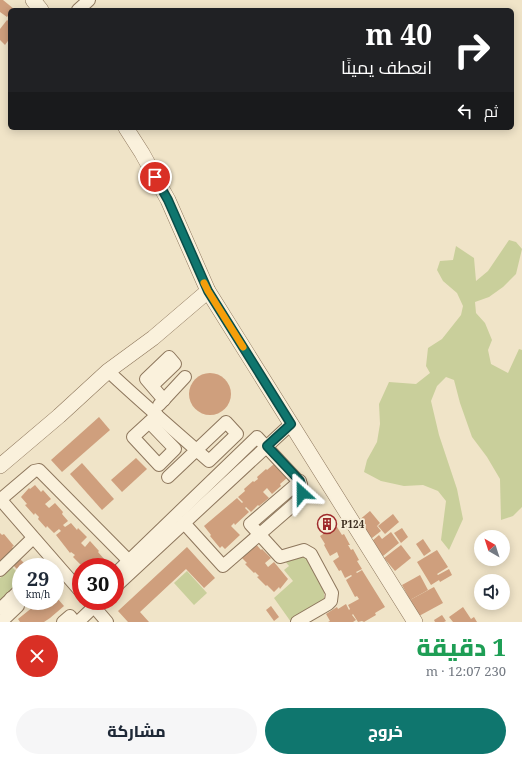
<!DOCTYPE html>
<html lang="ar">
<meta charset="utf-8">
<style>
body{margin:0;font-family:"Noto Serif",Cairo,serif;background:#f6f6f7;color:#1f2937;direction:rtl;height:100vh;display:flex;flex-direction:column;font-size:15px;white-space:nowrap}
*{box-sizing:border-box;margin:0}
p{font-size:13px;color:#747a83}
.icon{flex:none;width:22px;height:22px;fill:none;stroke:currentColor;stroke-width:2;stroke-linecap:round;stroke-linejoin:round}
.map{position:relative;height:622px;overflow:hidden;direction:ltr}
.sheet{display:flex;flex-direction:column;background:#fff;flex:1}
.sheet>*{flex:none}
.top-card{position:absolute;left:8px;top:8px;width:506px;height:122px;border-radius:6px;box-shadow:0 2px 10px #0003;direction:rtl;background:#202124;color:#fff;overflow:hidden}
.needle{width:26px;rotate:321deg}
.controls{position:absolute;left:474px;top:530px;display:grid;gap:8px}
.controls a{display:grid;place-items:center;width:36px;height:36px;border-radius:50%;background:#fff;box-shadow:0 2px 10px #0003;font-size:20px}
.speed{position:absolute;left:12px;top:558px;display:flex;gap:8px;font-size:20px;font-weight:700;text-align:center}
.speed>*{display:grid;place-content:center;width:52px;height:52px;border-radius:50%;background:#fff;box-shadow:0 2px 10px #0003;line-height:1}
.speed small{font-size:10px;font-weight:400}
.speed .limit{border:6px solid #d22;background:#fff;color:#111}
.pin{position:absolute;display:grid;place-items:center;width:34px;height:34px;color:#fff;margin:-17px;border:2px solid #fff;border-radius:50%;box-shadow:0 1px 4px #0007}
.me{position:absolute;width:44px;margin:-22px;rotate:336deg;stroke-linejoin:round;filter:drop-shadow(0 0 3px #0008)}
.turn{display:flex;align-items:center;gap:14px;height:84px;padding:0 16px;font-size:18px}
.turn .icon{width:52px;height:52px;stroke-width:2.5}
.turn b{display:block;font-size:28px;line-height:34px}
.then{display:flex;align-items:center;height:38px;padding:0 16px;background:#0003;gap:8px;font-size:15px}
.round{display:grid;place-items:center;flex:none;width:42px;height:42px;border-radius:21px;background:#f6f6f7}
.head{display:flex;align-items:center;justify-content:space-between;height:68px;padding:0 16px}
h1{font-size:24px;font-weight:800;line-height:30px;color:#1e9e55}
.primary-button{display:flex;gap:8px;margin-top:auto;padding:8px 16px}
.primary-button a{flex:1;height:46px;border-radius:24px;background:#0f766e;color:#fff;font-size:16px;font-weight:800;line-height:46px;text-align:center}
.primary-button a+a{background:#f6f6f7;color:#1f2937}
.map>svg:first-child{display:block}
.green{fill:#c9cf9b}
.building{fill:#cf9f7d}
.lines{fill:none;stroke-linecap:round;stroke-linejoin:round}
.minor-casing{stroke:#8d765c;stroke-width:14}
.tertiary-casing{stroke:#8d765c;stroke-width:16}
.minor{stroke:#faf1dc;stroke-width:12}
.tertiary{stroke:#faf1dc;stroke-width:15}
.route-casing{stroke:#0a4d48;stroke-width:10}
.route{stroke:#0f766e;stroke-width:7}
.slow{stroke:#f59e0b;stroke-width:7}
.labels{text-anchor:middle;stroke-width:3.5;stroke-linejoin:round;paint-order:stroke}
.poi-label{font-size:10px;font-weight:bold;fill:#3d2e20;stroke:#f7eed8;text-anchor:start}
</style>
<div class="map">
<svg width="522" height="622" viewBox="0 0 522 622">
<rect width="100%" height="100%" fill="#f0e4c8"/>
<!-- green -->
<g class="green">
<polygon points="509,240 516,242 522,249 516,274 503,287 489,297 475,302 476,313 485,323 492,340 488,350 491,364 508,373 519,349 522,350 522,507 513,516 501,520 500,479 487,457 472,437 460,403 454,380 446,377 437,386 431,401 439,435 457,489 463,519 449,550 441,540 446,501 438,491 423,485 404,486 381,481 364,472 367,460 377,442 380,424 379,404 389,382 416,384 430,373 426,366 428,348 442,339 461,315 463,306 457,293 443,281 437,270 440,261 453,260 456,246 474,258 476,281 488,271"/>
<polygon points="304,555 324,592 324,601 291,622 274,598 293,581 284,570 289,566 284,560"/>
<polygon points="12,567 18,573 21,570 21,582 0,601 0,578"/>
<polygon points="187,571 207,593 194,605 174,583"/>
</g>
<!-- building -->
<g class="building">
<polygon points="0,0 3,0 14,9 10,10 10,13 7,17 0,12"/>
<polygon points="7,20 10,22 10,38 5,45 0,40 0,29"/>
<circle cx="210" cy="394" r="21"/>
<polygon points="99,417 110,430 62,472 51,460"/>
<polygon points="136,458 147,469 122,492 111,480"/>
<polygon points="82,463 114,499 102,510 70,474"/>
<polygon points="274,464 287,478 280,484 281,486 272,494 267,488 263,492 269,498 259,506 258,505 251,512 246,507 245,508 249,512 235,525 234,523 231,526 240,535 225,549 222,546 220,548 210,536 211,535 204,526 237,498 242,503 243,502 238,497 245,491 244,489 253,481 254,482 258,479 257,477 266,469 267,470"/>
<polygon points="35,485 41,492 43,490 51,499 45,504 49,508 55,503 63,512 62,514 68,521 63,525 65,527 71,523 77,530 78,528 87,537 81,543 85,547 90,541 99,551 98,552 104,559 97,567 85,567 83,565 82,566 73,557 75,555 71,552 70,553 56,535 61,531 59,529 54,533 47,526 46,528 38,519 39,517 35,513 34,515 25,505 27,504 21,497 29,488 30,489"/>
<polygon points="370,511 380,523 377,526 381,531 372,538 358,521"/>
<polygon points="393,514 399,522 385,534 378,526"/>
<polygon points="329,518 333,525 325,529 321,522"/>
<polygon points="337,527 342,535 344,534 350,545 348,545 351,550 353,549 359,560 357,561 362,569 356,572 357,573 362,570 385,607 375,613 376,615 364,622 362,621 358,622 353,614 352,615 356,620 353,622 328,622 330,621 326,614 337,607 338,609 346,604 349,610 350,609 348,605 359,599 357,596 355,597 346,580 352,576 351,575 345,578 341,570 339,571 333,561 339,557 337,552 330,556 324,545 325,544 320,536 331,529 331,530"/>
<polygon points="402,528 408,537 401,543 394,533"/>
<polygon points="391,532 399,543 383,556 372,541 379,535 382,539"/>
<polygon points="0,533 2,535 4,534 14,546 12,547 15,550 0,562"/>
<polygon points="423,539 431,551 424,556 416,544"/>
<polygon points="255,543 261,550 262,549 271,558 265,563 268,567 274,562 288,579 280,589 279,587 274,592 267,585 266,586 257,577 259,576 255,572 254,573 245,564 247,563 240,556"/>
<polygon points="401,545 411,558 395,571 384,558"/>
<polygon points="187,547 215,578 204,588 186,569 140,612 149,622 128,622 118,611"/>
<polygon points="437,550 448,567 437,574 438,575 449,569 452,575 440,582 439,580 431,585 417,562"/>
<polygon points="20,559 25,564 19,571 13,565"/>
<polygon points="420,575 428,590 410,600 402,585"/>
<polygon points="434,587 443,603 419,616 410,600"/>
<polygon points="55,592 58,596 57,598 64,606 50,618 44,622 20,622 18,619 33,607 34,608 37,606 32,601 55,601"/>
<polygon points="271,606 279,617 274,621 266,610"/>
<polygon points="463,607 471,619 474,617 477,622 453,622 449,617"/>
<polygon points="442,615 446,621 444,622 435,622 434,620"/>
</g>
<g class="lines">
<!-- minor casing -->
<g class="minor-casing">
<g id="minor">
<polyline points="78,10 89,0"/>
<path d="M 108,371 C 141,402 175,431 209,461 L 237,434 L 226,422 L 168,477"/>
<polyline points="152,386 175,364 169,357 146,379 164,400"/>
<polyline points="159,405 185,377"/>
<polyline points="149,422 175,449 159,465 133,437 157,415"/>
<polyline points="0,499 81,592"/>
<polyline points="0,500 34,471 39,470 134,566"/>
<polyline points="0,570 33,538"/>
<polyline points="115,574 257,437 301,484 302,493 299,500 223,566 184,523"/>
<polyline points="115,587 291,424"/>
<polyline points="90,602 107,622"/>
<polyline points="0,609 21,589"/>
<polyline points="1,622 18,606 11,598"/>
<polyline points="63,622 70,616 75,622"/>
<polyline points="78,622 100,601"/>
<polyline points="297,622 328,604 331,601 332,593 311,554 304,550 280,557 250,524 300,481"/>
</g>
</g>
<!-- tertiary casing -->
<g class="tertiary-casing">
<g id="tertiary">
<polyline points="33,0 41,10"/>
<polyline points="126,128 142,153 168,200 208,291 415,622"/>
<polyline points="0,466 59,416 108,371 153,338 208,291"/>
</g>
</g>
<!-- minor -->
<use href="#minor" class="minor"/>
<!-- tertiary -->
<use href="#tertiary" class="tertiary"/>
</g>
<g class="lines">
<!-- route casing -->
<g class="route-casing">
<polyline id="route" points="155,177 168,200 208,291 291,424 267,446 300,481 302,488 302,493"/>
</g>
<!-- route -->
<use href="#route" class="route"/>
<!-- slow -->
<polyline class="slow" points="204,283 208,291 243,347"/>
</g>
<!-- icons -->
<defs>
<g id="building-ring" transform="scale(1)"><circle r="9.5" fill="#f7eed8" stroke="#9e2a2b" stroke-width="1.5"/><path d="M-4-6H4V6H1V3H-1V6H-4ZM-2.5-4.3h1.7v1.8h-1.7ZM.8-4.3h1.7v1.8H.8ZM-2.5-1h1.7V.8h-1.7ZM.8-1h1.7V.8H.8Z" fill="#9e2a2b"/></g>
</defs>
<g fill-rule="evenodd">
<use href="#building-ring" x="327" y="524"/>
</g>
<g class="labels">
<!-- poi labels -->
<g class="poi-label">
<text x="341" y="528">P124</text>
</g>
</g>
</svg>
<div class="controls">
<a><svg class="needle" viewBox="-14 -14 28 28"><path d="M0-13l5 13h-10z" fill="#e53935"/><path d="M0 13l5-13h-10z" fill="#747a83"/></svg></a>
<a><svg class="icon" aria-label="sound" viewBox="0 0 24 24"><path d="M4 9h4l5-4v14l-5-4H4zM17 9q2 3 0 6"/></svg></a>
</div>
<div class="speed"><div>29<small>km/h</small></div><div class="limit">30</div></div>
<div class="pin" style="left:155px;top:177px;background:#d93025"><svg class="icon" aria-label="arrive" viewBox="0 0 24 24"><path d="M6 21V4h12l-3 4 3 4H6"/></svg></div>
<svg class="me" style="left:302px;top:493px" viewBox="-20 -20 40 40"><path d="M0-17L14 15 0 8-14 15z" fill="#0f766e" stroke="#fff" stroke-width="4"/></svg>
<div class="top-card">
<div class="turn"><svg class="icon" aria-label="right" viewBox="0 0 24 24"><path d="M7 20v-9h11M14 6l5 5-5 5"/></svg><div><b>40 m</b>انعطف يمينًا</div></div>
<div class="then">ثم<svg class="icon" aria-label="left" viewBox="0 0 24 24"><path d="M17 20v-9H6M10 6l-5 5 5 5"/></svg></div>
</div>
</div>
<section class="sheet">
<div class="head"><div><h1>1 دقيقة</h1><p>230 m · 12:07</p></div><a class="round" style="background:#d93025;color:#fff"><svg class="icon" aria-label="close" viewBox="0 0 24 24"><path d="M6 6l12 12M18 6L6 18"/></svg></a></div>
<div class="primary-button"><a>خروج</a><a>مشاركة</a></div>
</section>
